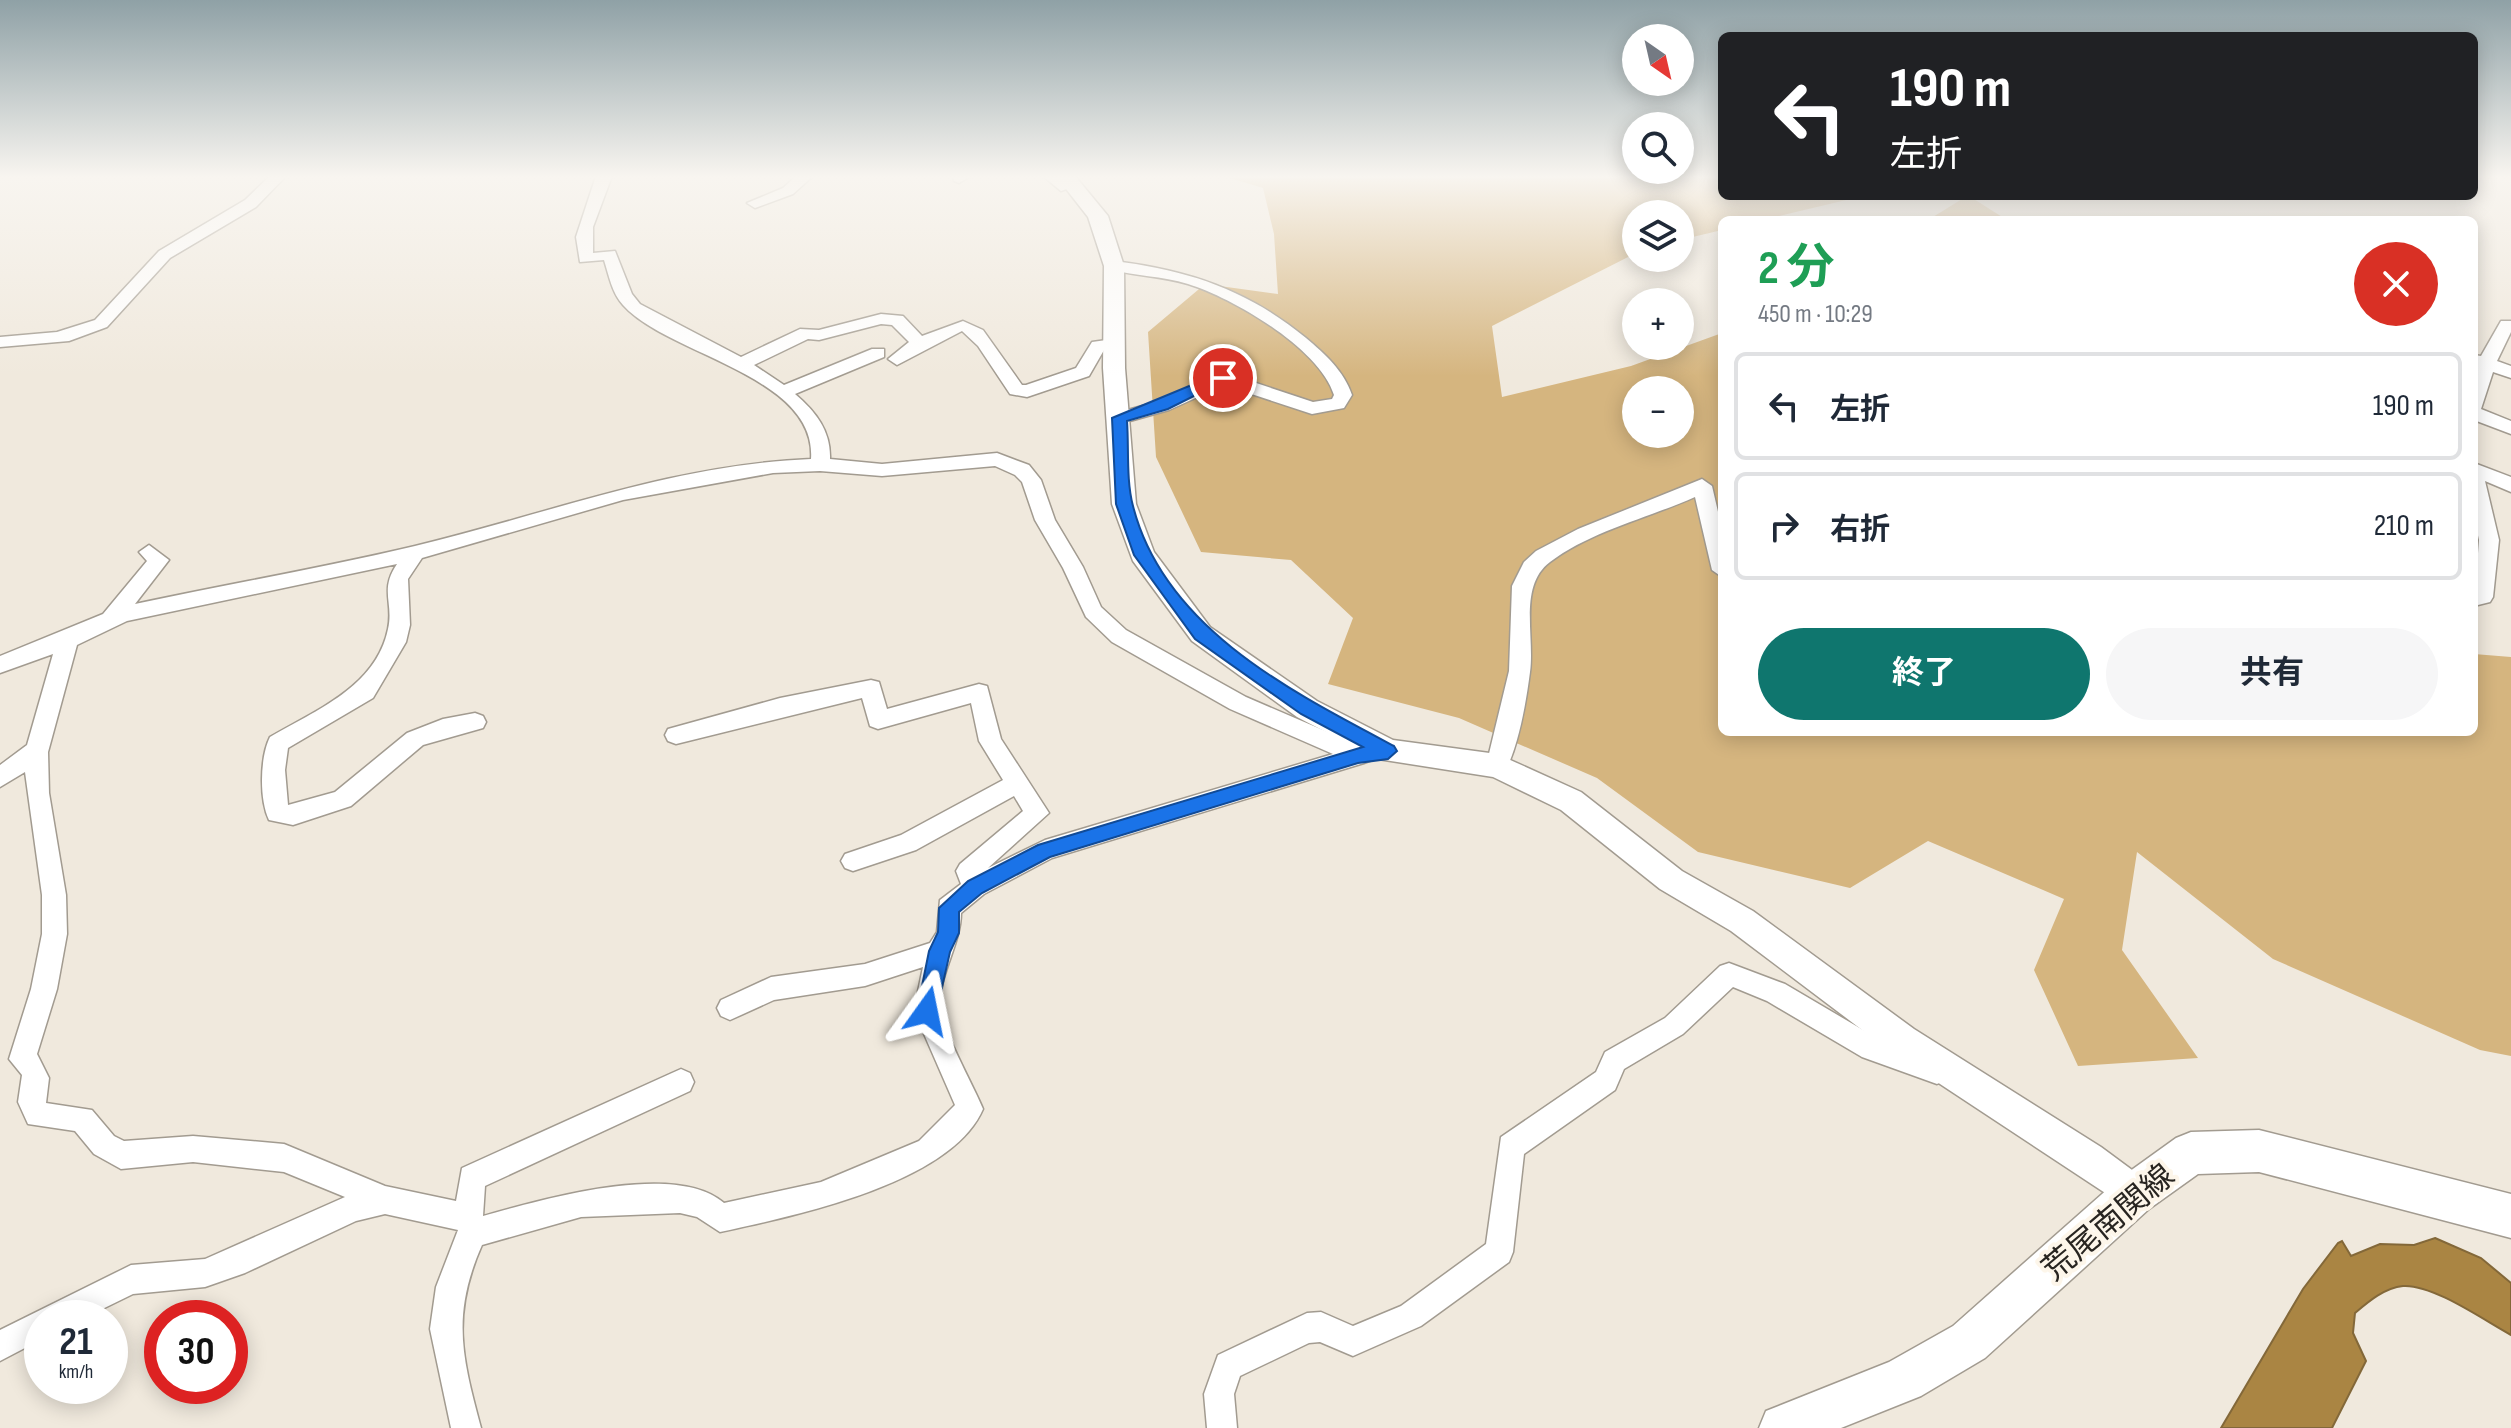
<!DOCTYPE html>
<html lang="ja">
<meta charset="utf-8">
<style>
body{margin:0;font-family:"Sofia Sans Condensed","Noto Sans JP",sans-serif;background:#f6f6f7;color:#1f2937;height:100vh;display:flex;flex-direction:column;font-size:30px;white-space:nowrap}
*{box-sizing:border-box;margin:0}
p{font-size:26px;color:#747a83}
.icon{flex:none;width:44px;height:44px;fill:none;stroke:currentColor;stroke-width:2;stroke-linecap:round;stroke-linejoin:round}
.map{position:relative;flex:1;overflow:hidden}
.side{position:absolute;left:1718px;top:216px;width:760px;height:520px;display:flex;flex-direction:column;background:#fff;border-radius:12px;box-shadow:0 4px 20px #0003}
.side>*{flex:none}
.top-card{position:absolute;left:1718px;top:32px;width:760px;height:168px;border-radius:12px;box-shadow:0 4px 20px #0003;background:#202124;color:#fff;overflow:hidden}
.needle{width:52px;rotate:146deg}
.fabs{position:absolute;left:1622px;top:24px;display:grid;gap:16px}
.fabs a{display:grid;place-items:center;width:72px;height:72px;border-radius:50%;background:#fff;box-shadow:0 4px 20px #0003;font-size:40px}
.speed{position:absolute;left:24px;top:1300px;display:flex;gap:16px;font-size:40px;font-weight:700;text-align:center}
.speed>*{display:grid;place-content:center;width:104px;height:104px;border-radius:50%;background:#fff;box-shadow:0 4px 20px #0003;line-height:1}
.speed small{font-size:20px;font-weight:400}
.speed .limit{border:12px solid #d22;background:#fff;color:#111}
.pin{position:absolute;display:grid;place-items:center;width:68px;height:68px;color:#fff;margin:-34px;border:4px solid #fff;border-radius:50%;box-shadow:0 2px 8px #0007}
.me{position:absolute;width:88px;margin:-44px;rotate:12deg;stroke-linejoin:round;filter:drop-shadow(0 0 6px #0008)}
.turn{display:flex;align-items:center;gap:28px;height:168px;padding:0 40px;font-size:36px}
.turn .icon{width:104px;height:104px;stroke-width:2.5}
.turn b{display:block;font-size:56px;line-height:68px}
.round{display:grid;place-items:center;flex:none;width:84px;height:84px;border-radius:42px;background:#f6f6f7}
.headline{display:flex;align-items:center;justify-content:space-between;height:136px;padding:0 40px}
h1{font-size:48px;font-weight:700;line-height:60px;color:#1e9e55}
.button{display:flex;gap:16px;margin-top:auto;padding:16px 40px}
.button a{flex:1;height:92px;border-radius:48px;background:#0f766e;color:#fff;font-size:32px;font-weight:700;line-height:92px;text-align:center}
.button a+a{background:#f6f6f7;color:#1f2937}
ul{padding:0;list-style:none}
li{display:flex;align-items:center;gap:24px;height:108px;margin:0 16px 12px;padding:0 24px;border:4px solid #e0e1e3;border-radius:12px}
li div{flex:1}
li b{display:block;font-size:30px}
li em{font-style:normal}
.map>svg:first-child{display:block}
.green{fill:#d5b57f;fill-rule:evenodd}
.water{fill:#aa8543;stroke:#836839;stroke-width:2}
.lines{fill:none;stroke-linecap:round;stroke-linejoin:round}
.minor-casing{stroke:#a29b90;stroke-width:3}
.tertiary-casing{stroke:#a29b90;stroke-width:3}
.primary-casing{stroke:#a29b90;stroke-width:3}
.minor{fill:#fff;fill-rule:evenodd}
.tertiary{fill:#fff;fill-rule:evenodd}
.primary{fill:#fff;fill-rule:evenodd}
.route{fill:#1a73e8;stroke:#114b97;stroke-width:2}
.labels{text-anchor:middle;stroke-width:8;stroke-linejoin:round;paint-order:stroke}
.near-street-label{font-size:32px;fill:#282521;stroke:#fdf6ea}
</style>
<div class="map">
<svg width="2511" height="1428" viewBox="0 0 2511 1428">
<rect width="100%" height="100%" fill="#f0e9dd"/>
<!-- green -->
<g class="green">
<path d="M 1223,176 L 1722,176 L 1722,196 L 1863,196 L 1762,220 L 1722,220 L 1722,230 L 1680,240 L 1680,214 L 1636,214 L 1636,253 L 1492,326 L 1502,397 L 1631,366 L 1722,333 L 1722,732 L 2474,732 L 2474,654 L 2511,657 L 2511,1056 L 2480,1050 L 2273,959 L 2137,852 L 2122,950 L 2198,1058 L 2078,1066 L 2034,970 L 2064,899 L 1928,841 L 1850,888 L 1698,852 L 1597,778 L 1459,718 L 1328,684 L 1353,618 L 1291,560 L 1201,552 L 1156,457 L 1148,332 L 1205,284 L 1278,294 L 1274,234 L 1263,188 ZM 1636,390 L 1680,390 L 1680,434 L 1636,434 Z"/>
<polygon points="1967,196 1969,196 2007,220 1928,220"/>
</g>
<!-- water -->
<path class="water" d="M 2435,1238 L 2481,1258 L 2511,1283 L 2511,1335 C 2485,1321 2433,1284 2403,1286 C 2384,1288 2368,1302 2355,1313 L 2353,1333 L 2366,1361 L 2332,1428 L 2221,1428 L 2303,1289 L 2338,1243 L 2342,1241 L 2351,1256 L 2380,1244 L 2414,1245 Z"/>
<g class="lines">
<!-- minor casing -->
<g class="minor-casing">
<g id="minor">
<polygon points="270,176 286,176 256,207 170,258 107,327 69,341 0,347 0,337 57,332 95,320 159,251 245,200"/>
<path d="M 596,176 L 612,176 L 593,227 L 593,253 L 615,251 L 632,294 L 640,304 L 741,357 L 800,329 L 819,330 L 881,314 L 903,316 L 922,336 L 963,321 L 983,330 L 1022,385 L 1026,385 L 1076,368 L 1092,342 L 1121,338 L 1121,346 L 1104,350 L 1089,376 L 1027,397 L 1010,394 L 978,346 L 962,331 L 897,365 L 888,359 L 909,342 L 892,325 L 881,324 L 819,340 L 808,339 L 754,365 L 784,385 L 872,349 L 884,349 L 884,357 L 795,394 C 816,412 831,431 830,459 L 882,464 L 997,453 L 1029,465 L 1041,480 L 1055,520 L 1083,567 L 1101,607 L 1126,630 L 1246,697 L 1360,746 L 1372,748 L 1375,754 L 1372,760 L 1364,763 L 1052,858 L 984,894 L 961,913 C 961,945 937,977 940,1010 C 941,1027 975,1089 983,1109 C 951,1184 793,1216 720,1232 L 697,1217 L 680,1213 L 581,1217 L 482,1245 C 451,1315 462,1357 481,1428 L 451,1428 L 430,1329 L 436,1287 L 458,1230 L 385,1214 L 356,1221 L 245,1273 L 205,1287 L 133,1294 L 84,1318 L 42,1318 L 42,1339 L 0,1361 L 0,1330 L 121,1270 L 131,1265 L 205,1259 L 345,1197 L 284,1172 L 193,1162 L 121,1169 L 94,1154 L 75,1131 L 28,1124 L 18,1102 L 22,1075 L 9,1059 L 31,989 L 42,934 L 42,895 L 25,772 L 0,787 L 0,765 L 27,745 L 53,654 L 0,673 L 0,656 L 103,614 L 147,561 L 139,552 L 149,545 L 169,560 L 135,604 C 228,584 322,568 415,546 C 548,514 671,465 811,459 C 817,375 667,355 623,305 C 612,293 609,276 604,260 L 580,262 L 576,237 ZM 995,466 L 1015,475 L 1022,482 L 1035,520 L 1063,568 L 1086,617 L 1112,642 L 1230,709 L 1333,754 L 1045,840 L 988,868 L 1049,813 L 1001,739 L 987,686 L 979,684 L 887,709 L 879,682 L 871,680 L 780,698 L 668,729 L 665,735 L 668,741 L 676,744 L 862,698 L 870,726 L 878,729 L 971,703 L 979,741 L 1003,780 L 901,835 L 845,854 L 841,861 L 845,868 L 853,871 L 916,850 L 1014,796 L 1023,811 L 960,864 L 956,871 L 961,884 L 940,900 L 937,932 L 930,943 L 865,964 L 771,977 L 721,1000 L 717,1008 L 721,1016 L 730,1020 L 774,1000 L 865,986 L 923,967 L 914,1011 L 955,1105 L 919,1141 L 821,1182 L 724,1203 C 675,1160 541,1200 483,1216 L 485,1186 L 690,1091 L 694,1082 L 690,1073 L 681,1069 L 672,1073 L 462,1168 L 456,1201 L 385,1186 L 284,1144 L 193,1136 L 124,1141 L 114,1136 L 92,1110 L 46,1103 L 49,1078 L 37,1054 L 57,989 L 67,934 L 66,895 L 49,793 L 48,752 L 77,645 L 127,621 L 397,564 C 379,590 394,603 388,629 C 376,687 316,710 270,737 C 260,757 259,799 269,820 L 293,825 L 351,806 L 423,745 L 483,728 L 486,722 L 483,716 L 475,713 L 443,719 L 407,733 L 335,792 L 288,805 L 285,770 L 288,748 L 373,698 L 406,642 L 410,625 L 408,579 L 422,558 L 623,500 L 773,473 L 820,471 L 882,476 Z"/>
<polygon points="796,176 813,176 793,194 755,208 747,203 783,188"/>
<polygon points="953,176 971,176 959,183 954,181"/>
<polygon points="1043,176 1059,176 1065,181 1073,179 1081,184 1061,191"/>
<path d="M 1114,261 C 1188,270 1248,290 1306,338 C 1325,354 1344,371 1352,395 L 1344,408 L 1312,414 L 1224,385 L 1169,410 L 1119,424 L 1113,422 L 1113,414 L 1157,402 L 1223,372 L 1313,402 L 1332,399 L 1334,395 C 1319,348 1233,298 1188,284 C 1162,276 1135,276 1108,269 L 1108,263 Z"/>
<polygon points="2501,321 2511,321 2511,332 2497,361 2511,366 2511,378 2493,372 2481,409 2511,421 2511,434 2474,420 2474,377 2477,367 2474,366 2474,355 2481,356"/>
<polygon points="2474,463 2511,477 2511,492 2485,481 2499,540 2493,597 2490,602 2474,606 2479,540 2474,517"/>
<path d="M 1702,479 L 1712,486 L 1722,529 L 1722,577 L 1712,570 L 1695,497 C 1648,518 1591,531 1550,562 C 1518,586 1535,637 1530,672 C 1526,703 1519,744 1505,772 L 1489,772 L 1486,766 L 1509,671 L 1512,586 L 1524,562 L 1536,551 L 1578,529 Z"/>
<polygon points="1729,963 1785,984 1880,1040 1946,1062 1950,1071 1946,1080 1937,1084 1862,1057 1767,1001 1733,987 1683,1034 1624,1069 1615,1090 1524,1154 1513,1252 1509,1262 1421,1326 1353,1356 1320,1342 1309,1343 1240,1376 1234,1394 1237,1428 1207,1428 1204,1394 1218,1355 1307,1313 1321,1312 1353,1326 1401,1306 1486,1244 1501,1137 1596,1072 1605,1052 1665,1018 1720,966"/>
</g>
</g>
<!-- tertiary casing -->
<g class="tertiary-casing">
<polygon id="tertiary" points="1056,176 1075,176 1108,216 1124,266 1125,368 1136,504 1154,552 1210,627 1317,701 1393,740 1497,754 1581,792 1682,871 1753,911 1914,1029 2101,1147 2147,1181 2152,1194 2147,1207 2134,1212 1890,1051 1731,931 1660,889 1561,810 1493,777 1378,759 1297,717 1192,641 1133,561 1112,504 1103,368 1104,266 1088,217"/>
</g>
<!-- primary casing -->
<g class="primary-casing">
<polygon id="primary" points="2259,1130 2511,1194 2511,1238 2259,1172 2198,1174 2149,1209 1985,1358 1921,1396 1841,1428 1759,1428 1766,1411 1889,1362 1953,1326 2119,1179 2176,1138 2191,1132"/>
</g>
<!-- minor -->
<use href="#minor" class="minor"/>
<!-- tertiary -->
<use href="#tertiary" class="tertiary"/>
<!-- primary -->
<use href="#primary" class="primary"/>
</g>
<!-- sky -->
<linearGradient id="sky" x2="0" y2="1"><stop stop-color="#8fa1a6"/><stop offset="0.47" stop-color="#f8f5f0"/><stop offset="1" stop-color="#f8f5f0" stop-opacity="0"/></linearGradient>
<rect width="2511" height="376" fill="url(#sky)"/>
<!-- route -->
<path class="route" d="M 1218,374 L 1230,378 L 1168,409 L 1127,421 C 1129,448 1126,480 1133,506 C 1164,628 1292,692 1394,746 L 1397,751 L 1388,759 L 1358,763 L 1050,857 L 982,893 L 959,912 L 959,933 L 950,952 L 935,1018 L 927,1021 L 920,1018 L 917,1011 L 929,951 L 938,932 L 939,908 L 968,881 L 1038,845 L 1363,747 L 1301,714 L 1195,639 L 1134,555 L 1116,504 L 1112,418 Z"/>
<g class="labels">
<!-- near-street labels -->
<g class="near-street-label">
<text transform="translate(2108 1222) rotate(-40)" y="11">荒尾南関線</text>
</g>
</g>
</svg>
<div class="fabs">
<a><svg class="needle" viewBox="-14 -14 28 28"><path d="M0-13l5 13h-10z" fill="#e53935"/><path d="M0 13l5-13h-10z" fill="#747a83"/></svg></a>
<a><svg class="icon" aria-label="search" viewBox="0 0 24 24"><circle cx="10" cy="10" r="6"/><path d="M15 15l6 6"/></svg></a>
<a><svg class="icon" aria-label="layers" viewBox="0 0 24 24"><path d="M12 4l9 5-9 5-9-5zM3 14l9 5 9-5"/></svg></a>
<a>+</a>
<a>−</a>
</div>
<div class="speed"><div>21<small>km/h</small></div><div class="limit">30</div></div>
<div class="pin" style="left:1223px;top:378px;background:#d93025"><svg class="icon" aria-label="arrive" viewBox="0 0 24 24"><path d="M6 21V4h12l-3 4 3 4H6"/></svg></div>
<svg class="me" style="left:927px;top:1011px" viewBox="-20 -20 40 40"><path d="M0-17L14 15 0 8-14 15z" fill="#1a73e8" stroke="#fff" stroke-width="4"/></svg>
<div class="top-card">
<div class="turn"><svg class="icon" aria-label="left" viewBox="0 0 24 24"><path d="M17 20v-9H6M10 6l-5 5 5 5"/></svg><div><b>190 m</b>左折</div></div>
</div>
<section class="side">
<div class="headline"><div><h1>2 分</h1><p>450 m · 10:29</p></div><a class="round" style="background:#d93025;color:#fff"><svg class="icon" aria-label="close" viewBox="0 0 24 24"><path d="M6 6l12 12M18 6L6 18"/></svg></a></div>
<ul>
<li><svg class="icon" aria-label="left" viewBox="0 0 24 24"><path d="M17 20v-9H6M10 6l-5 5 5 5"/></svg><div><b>左折</b></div><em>190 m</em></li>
<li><svg class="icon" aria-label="right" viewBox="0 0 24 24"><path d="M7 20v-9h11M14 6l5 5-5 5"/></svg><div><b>右折</b></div><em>210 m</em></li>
</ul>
<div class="button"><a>終了</a><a>共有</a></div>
</section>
</div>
